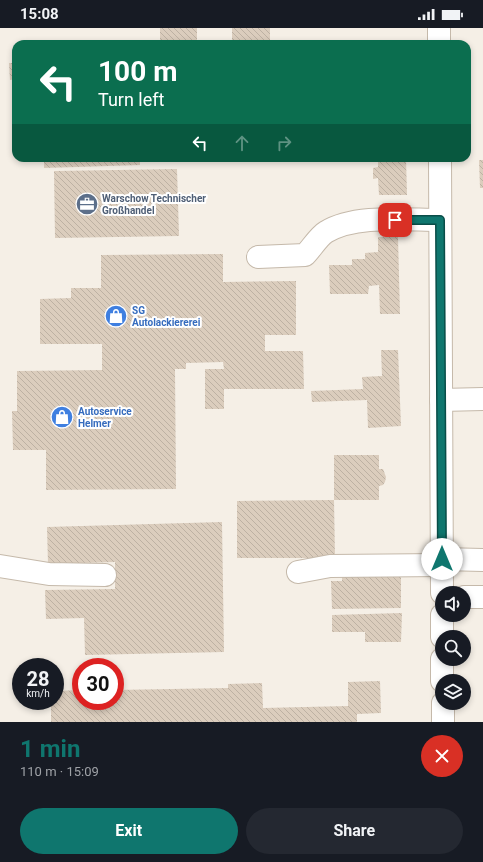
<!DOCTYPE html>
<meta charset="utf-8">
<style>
body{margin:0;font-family:Roboto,sans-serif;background:#242831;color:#f1f3f6;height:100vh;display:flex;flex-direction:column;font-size:15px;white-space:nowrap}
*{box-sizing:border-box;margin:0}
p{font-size:13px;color:#9ea1a6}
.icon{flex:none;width:22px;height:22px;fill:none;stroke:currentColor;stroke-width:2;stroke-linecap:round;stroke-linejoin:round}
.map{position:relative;height:694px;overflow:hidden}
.side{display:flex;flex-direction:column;background:#171b24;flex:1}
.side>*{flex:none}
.guide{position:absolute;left:12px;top:12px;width:459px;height:122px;border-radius:12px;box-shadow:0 2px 6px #0003;background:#0b6e4f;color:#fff;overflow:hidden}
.controls{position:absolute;left:435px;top:558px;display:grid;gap:8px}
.controls a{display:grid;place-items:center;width:36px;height:36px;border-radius:50%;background:#171b24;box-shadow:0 2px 6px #0003;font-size:20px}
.speed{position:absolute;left:12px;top:630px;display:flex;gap:8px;font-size:20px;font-weight:700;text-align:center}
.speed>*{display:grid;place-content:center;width:52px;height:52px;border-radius:50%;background:#171b24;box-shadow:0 2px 6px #0003;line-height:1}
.speed small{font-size:10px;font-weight:400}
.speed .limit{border:6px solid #d22;background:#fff;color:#111}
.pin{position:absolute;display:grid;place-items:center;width:34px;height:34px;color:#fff;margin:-17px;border-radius:8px;box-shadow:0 2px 6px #0006}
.me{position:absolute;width:44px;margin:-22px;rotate:0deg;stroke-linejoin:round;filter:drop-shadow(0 0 3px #0008)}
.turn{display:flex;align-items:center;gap:14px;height:84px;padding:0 20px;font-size:18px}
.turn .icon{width:52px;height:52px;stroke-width:2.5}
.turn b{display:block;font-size:28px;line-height:34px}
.lanes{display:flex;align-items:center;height:38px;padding:0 20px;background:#0003;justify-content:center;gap:20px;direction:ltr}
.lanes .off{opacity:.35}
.round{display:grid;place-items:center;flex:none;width:42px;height:42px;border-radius:21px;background:#242831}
.overview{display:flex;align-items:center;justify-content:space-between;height:68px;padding:0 20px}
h1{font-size:24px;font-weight:700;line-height:30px;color:#0f766e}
.action{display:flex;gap:8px;margin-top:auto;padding:8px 20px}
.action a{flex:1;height:46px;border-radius:24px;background:#0f766e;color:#fff;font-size:16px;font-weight:700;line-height:46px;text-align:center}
.action a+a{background:#242831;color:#f1f3f6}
.status{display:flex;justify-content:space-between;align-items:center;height:28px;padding:0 20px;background:#171b24;direction:ltr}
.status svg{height:11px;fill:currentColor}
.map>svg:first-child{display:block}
.building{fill:url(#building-back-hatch)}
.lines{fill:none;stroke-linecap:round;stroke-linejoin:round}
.minor-casing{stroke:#c5b9aa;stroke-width:24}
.minor{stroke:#fff;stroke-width:22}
.route-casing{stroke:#0a4d48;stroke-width:10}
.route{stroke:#0f766e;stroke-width:7}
.labels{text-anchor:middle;stroke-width:4;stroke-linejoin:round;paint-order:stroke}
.service-label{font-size:10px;font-weight:bold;fill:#4e5e75;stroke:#fff;text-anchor:start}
.shop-label{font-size:10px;font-weight:bold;fill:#366cbe;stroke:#fff;text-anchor:start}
</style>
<div class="status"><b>15:08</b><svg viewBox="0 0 49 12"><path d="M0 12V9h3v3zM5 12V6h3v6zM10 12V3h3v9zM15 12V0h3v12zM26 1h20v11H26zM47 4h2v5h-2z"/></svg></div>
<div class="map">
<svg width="483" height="694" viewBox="0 0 483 694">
<defs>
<pattern id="building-back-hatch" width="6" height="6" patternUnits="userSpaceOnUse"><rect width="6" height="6" fill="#dbcdbd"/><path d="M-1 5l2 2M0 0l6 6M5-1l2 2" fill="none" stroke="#bdb1a3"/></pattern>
</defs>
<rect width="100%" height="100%" fill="#f5efe6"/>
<!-- building -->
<g class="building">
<rect x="160" y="0" width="37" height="16"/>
<rect x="232" y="0" width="38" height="16"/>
<polygon points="9,35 16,35 16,51 10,52"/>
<polygon points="44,130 140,130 140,137 44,140"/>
<polygon points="378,130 406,130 407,167 379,167 378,150 373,151 373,140 378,139"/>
<polygon points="479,132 483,132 483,160 480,160"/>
<polygon points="177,141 179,208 55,210 54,143"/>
<polygon points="378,209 398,209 400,286 380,286 379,257 369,258 368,266 330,266 329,237 352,237 352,231 365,231 365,225 378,224"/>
<polygon points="223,226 223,254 296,253 296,307 265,307 265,323 303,323 304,361 224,361 224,381 205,381 205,341 224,341 223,334 186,335 186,341 175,341 176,461 46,462 46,422 13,422 12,383 17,383 17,343 102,342 102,316 40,316 40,271 71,270 71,260 101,260 101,227"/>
<polygon points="381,322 398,322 401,398 368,400 367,372 312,374 311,363 363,361 362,349 382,348"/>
<polygon points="334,427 379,427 379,441 383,441 386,449 385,454 383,457 379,458 379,472 334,472"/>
<polygon points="334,472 335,530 237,530 237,473"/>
<polygon points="222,494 224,624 85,627 84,590 46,591 45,562 115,561 115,534 48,536 47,499"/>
<polygon points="401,548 401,580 332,581 331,553 342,553 342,549"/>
<polygon points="402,585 401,614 365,614 365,604 332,604 332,587"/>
<polygon points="380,653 381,685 357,686 357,694 51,694 51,673 55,673 55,663 81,662 81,673 115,673 115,662 228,660 228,656 262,655 263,680 348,678 348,654"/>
</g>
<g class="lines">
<!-- minor casing -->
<g class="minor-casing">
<g id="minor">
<polyline points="439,0 439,16"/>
<polyline points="440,130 442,565"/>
<path d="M 258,229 L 305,227 C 311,221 319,208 326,204 C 355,186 406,192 440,192"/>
<polyline points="441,372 483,371"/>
<polyline points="442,531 483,532"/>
<polyline points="0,538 49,546 105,547"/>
<polyline points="298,544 330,538 442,537"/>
<polyline points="464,569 483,569"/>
<polyline points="442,587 442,609"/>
<polyline points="442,631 442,653"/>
<polyline points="443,675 443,694"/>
</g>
</g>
<!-- minor -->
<use href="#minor" class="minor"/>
</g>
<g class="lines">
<!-- route casing -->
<g class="route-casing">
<polyline id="route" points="395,192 440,192 442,531"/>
</g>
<!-- route -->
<use href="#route" class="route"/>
</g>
<!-- icons -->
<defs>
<g id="office-disc" transform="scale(1.15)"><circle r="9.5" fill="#5c6f8a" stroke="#fff"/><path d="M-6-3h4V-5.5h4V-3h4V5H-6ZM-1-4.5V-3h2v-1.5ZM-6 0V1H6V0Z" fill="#fff"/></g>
<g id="shop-disc" transform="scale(1.15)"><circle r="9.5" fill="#3f7fe0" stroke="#fff"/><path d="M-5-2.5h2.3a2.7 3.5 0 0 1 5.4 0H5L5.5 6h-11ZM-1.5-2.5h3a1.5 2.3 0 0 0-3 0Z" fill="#fff"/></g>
</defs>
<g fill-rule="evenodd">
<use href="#office-disc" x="87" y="176"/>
<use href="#shop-disc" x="116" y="288"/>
<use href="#shop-disc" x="62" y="389"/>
</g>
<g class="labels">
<!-- service labels -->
<g class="service-label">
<text x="102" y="174">Warschow Technischer<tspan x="102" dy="12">Großhandel</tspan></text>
</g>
<!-- shop labels -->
<g class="shop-label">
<text x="132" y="286">SG<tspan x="132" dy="12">Autolackiererei</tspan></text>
<text x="78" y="387">Autoservice<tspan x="78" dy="12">Helmer</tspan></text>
</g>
</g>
</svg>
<div class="controls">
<a><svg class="icon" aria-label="sound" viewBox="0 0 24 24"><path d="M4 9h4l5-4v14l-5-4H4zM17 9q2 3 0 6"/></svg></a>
<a><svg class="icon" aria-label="search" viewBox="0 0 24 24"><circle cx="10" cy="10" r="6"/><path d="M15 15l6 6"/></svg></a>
<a><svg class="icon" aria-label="layers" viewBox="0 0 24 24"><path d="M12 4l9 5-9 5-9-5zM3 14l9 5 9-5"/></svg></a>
</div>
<div class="speed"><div>28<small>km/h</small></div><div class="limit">30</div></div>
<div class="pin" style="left:395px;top:192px;background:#d93025"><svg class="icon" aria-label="arrive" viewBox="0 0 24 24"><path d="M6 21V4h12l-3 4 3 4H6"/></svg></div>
<svg class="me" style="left:442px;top:531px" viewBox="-20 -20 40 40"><circle r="19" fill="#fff"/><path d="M0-13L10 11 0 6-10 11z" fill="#0f766e"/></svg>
<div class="guide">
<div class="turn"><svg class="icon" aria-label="left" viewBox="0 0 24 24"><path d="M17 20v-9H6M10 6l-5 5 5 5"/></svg><div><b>100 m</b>Turn left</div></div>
<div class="lanes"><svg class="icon" aria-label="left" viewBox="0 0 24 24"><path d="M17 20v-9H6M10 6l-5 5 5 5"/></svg><svg class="icon off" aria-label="ahead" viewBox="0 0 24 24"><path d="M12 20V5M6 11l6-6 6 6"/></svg><svg class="icon off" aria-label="right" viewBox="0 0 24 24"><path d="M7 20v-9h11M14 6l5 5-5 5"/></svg></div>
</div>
</div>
<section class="side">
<div class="overview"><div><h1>1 min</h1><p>110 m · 15:09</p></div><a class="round" style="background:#d93025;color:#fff"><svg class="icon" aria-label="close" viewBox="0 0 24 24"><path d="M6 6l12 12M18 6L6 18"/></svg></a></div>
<div class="action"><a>Exit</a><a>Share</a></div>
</section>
